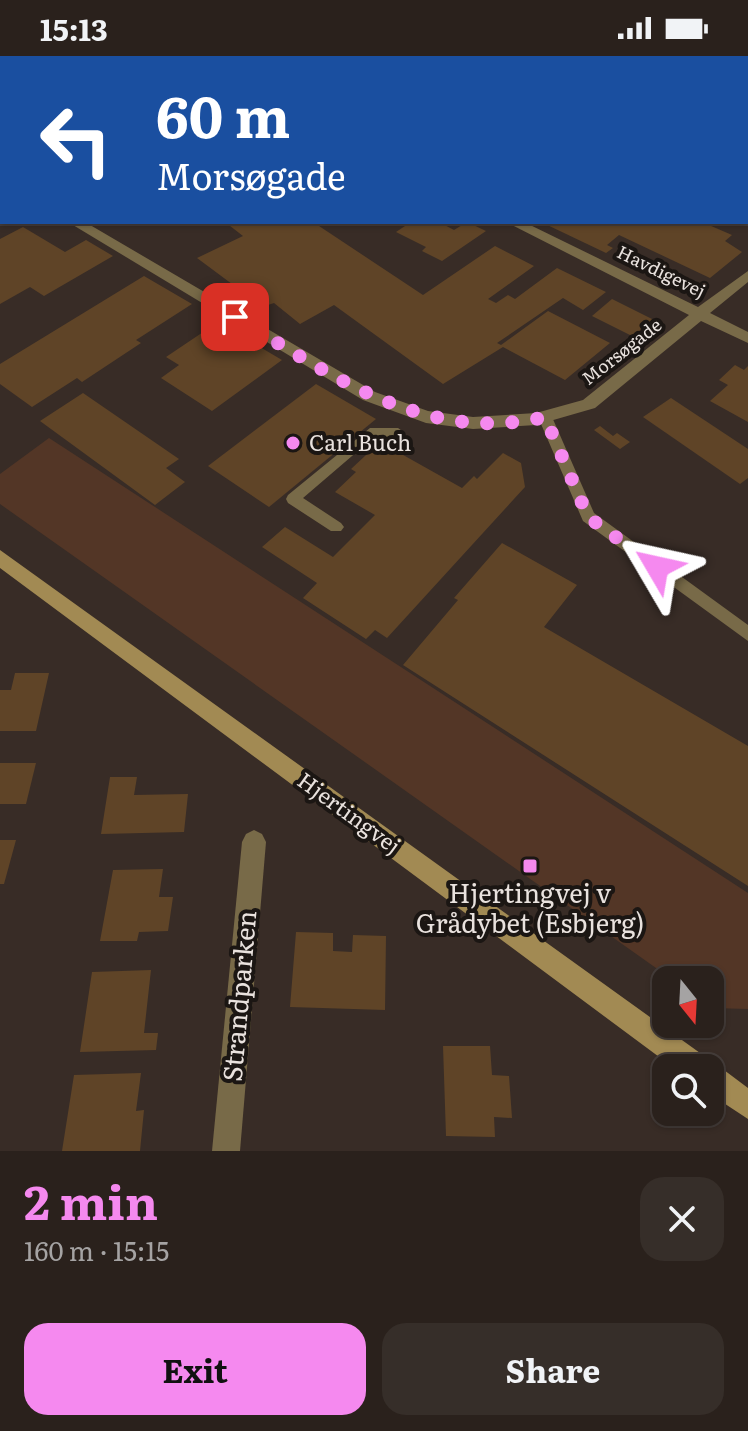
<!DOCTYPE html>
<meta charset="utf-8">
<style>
body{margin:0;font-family:Literata,serif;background:#362e29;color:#f1f3f6;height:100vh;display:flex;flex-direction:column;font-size:30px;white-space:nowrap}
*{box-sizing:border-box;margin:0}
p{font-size:26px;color:#a5a3a3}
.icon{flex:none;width:44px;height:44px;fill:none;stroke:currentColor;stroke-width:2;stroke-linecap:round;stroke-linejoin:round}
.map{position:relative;height:1095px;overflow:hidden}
.drawer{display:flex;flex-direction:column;background:#2a211c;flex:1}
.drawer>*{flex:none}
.guide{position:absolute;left:0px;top:0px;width:748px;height:168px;box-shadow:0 2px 6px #0004,0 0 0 2px #463e3b;background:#1a4fa0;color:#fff;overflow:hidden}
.needle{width:52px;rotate:162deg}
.tools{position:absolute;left:652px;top:910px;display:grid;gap:16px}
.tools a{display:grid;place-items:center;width:72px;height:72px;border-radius:16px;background:#2a211c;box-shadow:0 2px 6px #0004,0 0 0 2px #463e3b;font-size:40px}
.pin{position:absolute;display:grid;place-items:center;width:68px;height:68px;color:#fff;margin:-34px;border-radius:16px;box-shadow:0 4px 12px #0006}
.me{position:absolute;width:88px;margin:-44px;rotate:306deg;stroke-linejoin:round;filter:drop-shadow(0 0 6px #0008)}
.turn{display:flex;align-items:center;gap:28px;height:168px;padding:0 24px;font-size:36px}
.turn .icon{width:104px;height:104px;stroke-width:2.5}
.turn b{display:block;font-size:56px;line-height:68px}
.round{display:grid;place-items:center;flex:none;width:84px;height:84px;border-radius:24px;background:#362e29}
.overview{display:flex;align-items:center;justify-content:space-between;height:136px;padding:0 24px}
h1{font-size:48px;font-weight:700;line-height:60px;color:#f589ef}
.action{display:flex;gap:16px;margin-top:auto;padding:16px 24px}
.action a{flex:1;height:92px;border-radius:24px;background:#f589ef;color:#111;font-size:32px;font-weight:700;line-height:92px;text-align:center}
.action a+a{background:#362e29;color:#f1f3f6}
.status{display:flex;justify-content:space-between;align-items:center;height:56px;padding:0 40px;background:#2a211c;direction:ltr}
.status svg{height:22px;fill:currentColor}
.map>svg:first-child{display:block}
.green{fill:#533626}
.building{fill:#5f4427}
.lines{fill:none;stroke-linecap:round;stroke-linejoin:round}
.lane{fill:#786a48;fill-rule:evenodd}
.street{fill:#786a48;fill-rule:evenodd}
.secondary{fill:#a28a53;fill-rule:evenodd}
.route{stroke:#f589ef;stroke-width:14;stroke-dasharray:0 25.2}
.poi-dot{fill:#f589ef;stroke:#1b1613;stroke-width:3}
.labels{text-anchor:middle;stroke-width:8;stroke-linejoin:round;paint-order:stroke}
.far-street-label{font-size:18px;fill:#e9e2de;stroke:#1b1613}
.poi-label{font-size:22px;fill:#e9e2de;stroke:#1b1613;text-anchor:start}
.street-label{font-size:22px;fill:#e9e2de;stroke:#1b1613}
.near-poi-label{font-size:26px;fill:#e9e2de;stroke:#1b1613}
.near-street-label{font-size:26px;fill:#e9e2de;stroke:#1b1613}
</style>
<div class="status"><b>15:13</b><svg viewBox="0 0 49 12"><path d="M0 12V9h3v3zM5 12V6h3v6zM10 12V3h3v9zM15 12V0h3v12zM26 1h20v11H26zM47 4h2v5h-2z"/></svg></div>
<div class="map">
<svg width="748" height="1095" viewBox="0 0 748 1095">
<rect width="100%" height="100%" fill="#382c26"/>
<!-- green -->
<polygon class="green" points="49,382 748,837 748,953 712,952 710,924 673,924 0,448 0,418"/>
<!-- building -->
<g class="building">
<polygon points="225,166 313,166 423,239 495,190 534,210 488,243 496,247 508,239 515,243 557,212 606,236 583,254 563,242 497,287 501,289 548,255 610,287 565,324 503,291 443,328 334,249 300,268 274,247 268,249 242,229 236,231 197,202 243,180"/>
<polygon points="405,166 439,166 454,174 467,166 486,175 442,205 422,195 426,191 396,176 408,168"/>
<polygon points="541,166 702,166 732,179 725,185 742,196 710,222 619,179 607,189 613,192 606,197"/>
<polygon points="23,171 65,196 86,184 113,200 44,240 30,231 0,248 0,183"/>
<polygon points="144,220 192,248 136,284 141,287 82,326 77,322 32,351 0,328 0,308"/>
<polygon points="612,243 656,265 636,282 592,260"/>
<polygon points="218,266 282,304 212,355 161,322 179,309 166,301"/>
<polygon points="735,309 744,314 748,310 748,366 710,345 728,329 719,324"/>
<polygon points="316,328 376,363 269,451 208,410"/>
<polygon points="83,337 179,403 166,412 185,426 155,449 40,365"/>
<polygon points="671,342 748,393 748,422 740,428 643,361"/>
<polygon points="600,370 613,380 617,377 630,386 620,393 594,374"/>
<polygon points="380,386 462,432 474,420 477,423 503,397 521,407 525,431 387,582 375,574 366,583 303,542 317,527 262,491 285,471 333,501 375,459 335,436 356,416 351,413"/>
<polygon points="502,487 577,529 544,571 748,690 748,830 403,609 458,544 454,542"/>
<polygon points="15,617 49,617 36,675 0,675 0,634 11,634"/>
<polygon points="0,707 36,707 26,748 0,748"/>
<polygon points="110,721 137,721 134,739 188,738 184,776 101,778"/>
<polygon points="0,784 16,784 4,828 0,828"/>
<polygon points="163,813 159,841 173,841 168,875 139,876 137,885 100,885 113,814"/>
<polygon points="296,876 333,877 333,895 352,896 353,879 386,880 385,954 290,951"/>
<polygon points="151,914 144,977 158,977 156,994 80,996 92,916"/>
<polygon points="443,990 490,990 492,1019 509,1020 512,1062 494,1061 495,1081 446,1080"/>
<polygon points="141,1017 136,1055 144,1054 140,1095 62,1095 74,1019"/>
</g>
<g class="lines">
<!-- lane -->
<g class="lane">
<polygon points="525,0 536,0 523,2"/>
<polygon points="545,356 552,361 594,457 748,569 748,585 583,465 538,361"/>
<polygon points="370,372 398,372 405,377 398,382 373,382 303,442 341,467 344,471 341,475 331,475 288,447 286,443 288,439"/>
</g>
<!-- street -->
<g class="street">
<polygon points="169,0 184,0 186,2 171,2"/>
<polygon points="365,0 380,0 382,2 367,2"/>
<polygon points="611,0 626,0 628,2 613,2"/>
<polygon points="746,46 748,47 748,55 746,54"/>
<polygon points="0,118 2,119 2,127 0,126"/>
<polygon points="746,158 748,158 748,167 743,166 746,166"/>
<polygon points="68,166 85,166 375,336 428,355 473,361 536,357 583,344 689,259 506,166 524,166 698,251 748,215 748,226 710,257 748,276 748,287 701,265 595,352 536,369 473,373 426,367 363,344"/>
<polygon points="254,774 262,778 266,786 240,1095 212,1095 242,786 246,778"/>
</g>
<!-- secondary -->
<polygon class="secondary" points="0,494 707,1002 709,1008 720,1011 748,1032 748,1063 710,1038 710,1012 674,1012 0,512"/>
</g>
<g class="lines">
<!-- route -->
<path class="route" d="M 235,261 C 332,319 425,389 545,361 L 588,461 L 657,511"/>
</g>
<!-- markers -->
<g class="poi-dot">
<circle cx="293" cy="387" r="8"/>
<rect x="522" y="802" width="16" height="16" rx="4"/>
</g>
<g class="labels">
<!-- far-street labels -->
<g class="far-street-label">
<text transform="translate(661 216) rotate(26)" y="6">Havdigevej</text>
<text transform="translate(622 296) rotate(-38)" y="6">Morsøgade</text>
</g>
<!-- poi labels -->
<g class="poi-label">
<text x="309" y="395">Carl Buch</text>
</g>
<!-- street labels -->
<g class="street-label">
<text transform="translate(349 757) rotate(36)" y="8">Hjertingvej</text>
</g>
<!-- near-poi labels -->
<g class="near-poi-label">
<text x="530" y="847">Hjertingvej v<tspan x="530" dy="30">Grådybet (Esbjerg)</tspan></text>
</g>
<!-- near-street labels -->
<g class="near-street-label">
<text transform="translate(240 940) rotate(-85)" y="9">Strandparken</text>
</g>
</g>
</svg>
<div class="tools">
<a><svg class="needle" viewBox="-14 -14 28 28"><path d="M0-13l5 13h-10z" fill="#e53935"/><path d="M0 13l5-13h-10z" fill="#a5a3a3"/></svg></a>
<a><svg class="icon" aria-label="search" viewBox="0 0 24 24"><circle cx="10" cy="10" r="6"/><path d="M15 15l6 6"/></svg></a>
</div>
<div class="pin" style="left:235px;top:261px;background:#d93025"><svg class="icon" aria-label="arrive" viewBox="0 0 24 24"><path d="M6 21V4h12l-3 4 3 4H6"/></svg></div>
<svg class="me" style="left:657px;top:511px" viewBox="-20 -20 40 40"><path d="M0-17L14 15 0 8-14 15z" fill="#f589ef" stroke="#fff" stroke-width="4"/></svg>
<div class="guide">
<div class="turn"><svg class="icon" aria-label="left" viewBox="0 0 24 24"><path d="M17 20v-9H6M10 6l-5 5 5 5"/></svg><div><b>60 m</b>Morsøgade</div></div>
</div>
</div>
<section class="drawer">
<div class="overview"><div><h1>2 min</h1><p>160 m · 15:15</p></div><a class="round"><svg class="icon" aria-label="close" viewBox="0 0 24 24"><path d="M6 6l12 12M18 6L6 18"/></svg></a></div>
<div class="action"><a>Exit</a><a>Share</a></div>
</section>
